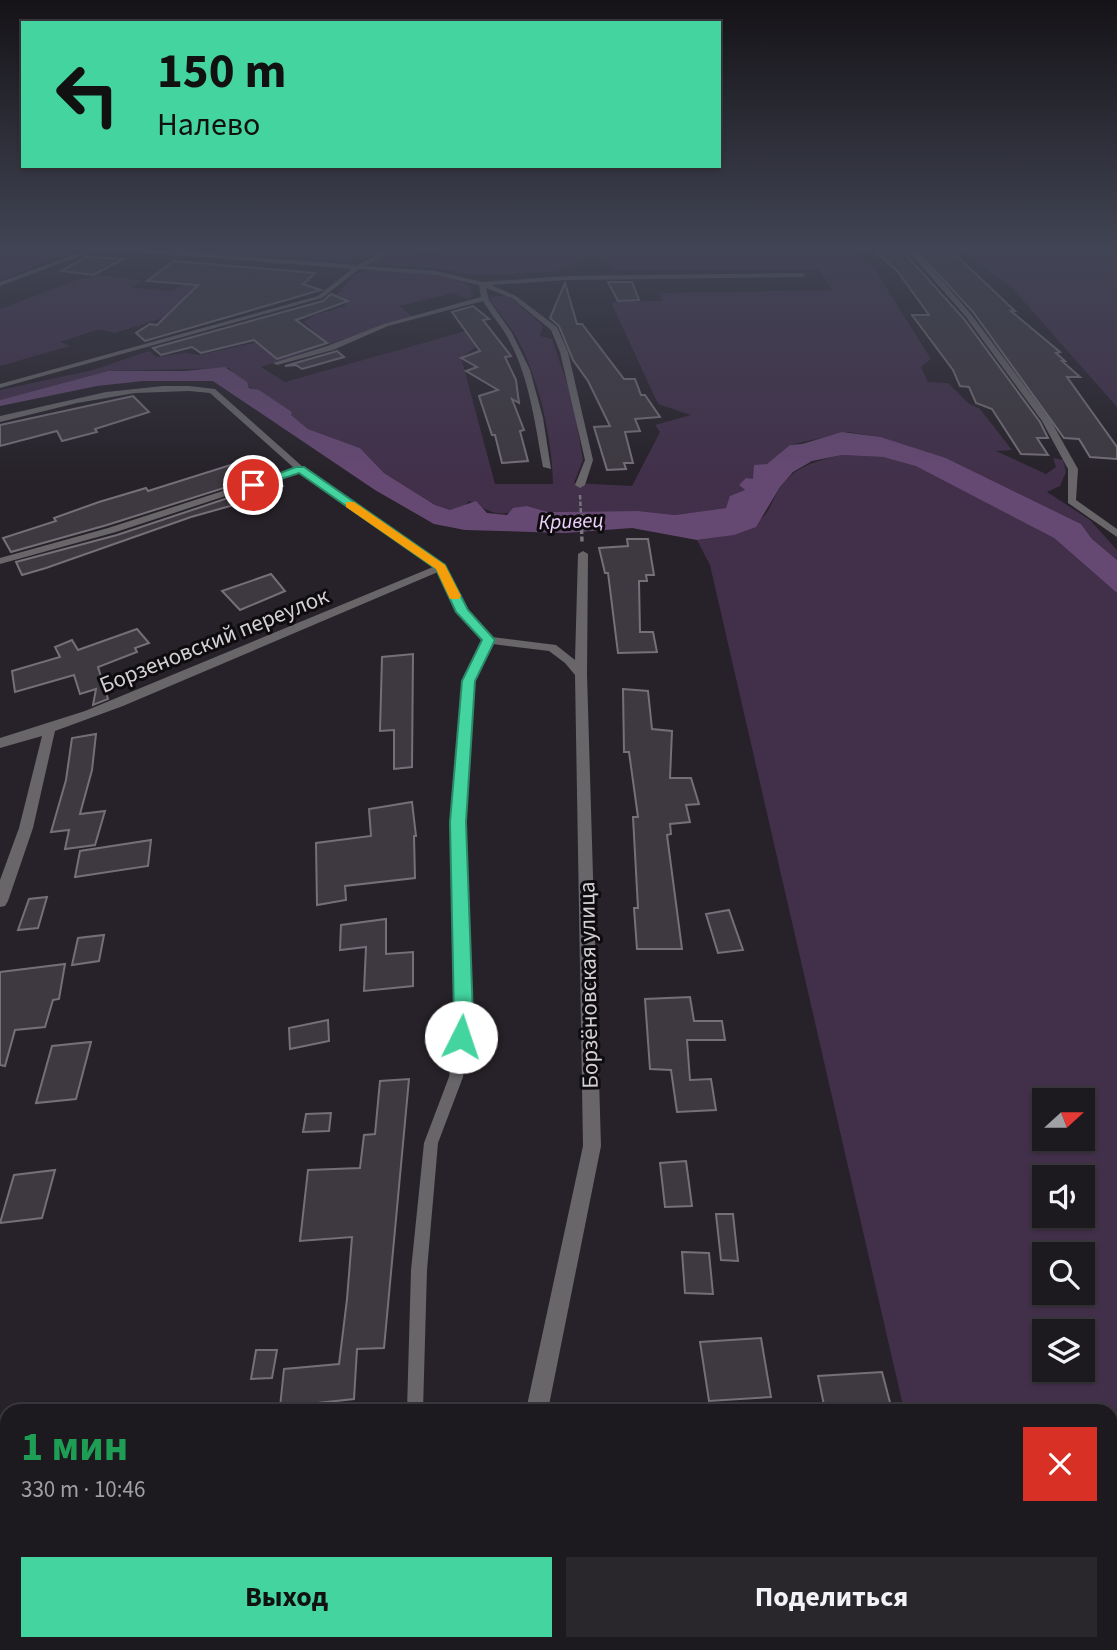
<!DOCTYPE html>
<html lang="ru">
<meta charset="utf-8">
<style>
body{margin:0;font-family:"Source Sans 3",sans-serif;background:#2a272c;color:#f1f3f6;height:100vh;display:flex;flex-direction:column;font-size:26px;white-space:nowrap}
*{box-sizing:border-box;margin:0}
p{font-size:23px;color:#a0a1a4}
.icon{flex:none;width:38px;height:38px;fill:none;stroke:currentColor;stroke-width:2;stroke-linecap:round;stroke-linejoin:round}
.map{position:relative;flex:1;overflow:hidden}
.details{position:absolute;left:0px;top:1404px;width:1118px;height:247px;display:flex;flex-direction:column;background:#1d1a1f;border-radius:21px 21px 0 0;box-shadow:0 2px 5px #0004,0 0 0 2px #3b383d}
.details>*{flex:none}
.guide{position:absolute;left:21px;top:21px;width:700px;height:147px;border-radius:0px;box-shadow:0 2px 5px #0004,0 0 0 2px #3b383d;background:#43d4a0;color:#111;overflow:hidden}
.needle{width:46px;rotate:69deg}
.buttons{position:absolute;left:1032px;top:1088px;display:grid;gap:14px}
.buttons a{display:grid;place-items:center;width:63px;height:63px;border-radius:0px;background:#1d1a1f;box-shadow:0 2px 5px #0004,0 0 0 2px #3b383d;font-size:35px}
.pin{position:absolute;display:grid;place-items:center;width:60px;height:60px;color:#fff;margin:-30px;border:4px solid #fff;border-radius:50%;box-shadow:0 2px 7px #0007}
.me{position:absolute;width:77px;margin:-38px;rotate:4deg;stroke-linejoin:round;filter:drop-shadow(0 0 5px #0008)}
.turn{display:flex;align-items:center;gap:24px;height:147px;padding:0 21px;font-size:32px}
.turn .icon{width:91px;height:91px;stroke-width:2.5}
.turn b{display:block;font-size:49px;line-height:60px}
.round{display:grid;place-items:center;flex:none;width:74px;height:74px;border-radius:0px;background:#2a272c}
.overview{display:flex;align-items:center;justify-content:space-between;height:119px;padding:0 21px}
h1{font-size:42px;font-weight:700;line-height:52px;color:#1e9e55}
.button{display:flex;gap:14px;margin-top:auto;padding:14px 21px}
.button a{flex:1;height:80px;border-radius:0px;background:#43d4a0;color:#111;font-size:28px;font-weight:700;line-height:80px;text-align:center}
.button a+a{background:#2a272c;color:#f1f3f6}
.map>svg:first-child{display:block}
.green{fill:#42304a;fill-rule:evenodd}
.water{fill:#664973}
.building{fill:#3e3940;stroke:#756f78;stroke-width:2}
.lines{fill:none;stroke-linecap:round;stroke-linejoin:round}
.path-far1{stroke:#78747a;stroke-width:2.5;stroke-dasharray:4.5 2;stroke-linecap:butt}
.path{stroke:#78747a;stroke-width:3.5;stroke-dasharray:5 2.5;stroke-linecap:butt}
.service{fill:#686669;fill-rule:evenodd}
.minor{fill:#686669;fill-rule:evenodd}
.route{fill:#43d4a0;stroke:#2c8a68;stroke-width:2}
.slow{fill:#f59e0b}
.labels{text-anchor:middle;stroke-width:6;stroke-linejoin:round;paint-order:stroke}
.far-water-label{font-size:21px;font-style:italic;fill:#eed2fb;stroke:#0e0c0f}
.street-label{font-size:23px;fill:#d3d0d4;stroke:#0e0c0f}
</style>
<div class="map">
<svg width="1117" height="1650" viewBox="0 0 1117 1650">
<rect width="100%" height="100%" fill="#272229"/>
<!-- green -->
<g class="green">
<polygon points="47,247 73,251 0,281 0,251 9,248"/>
<path d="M 406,247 L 416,248 L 412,252 L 417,259 L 491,247 L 843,248 L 872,265 L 931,359 L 921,367 L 928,382 L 948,383 L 968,403 L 980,409 L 1012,450 L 996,451 L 1046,474 L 1056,467 L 1053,458 L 1063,460 L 1066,472 L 1060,486 L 1047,492 L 1090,520 L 1117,550 L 1117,560 L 1092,539 L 1081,524 L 946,458 L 881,437 L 848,432 L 790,445 L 753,479 L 739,485 L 745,490 L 731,496 L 726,508 L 675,515 L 638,511 L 548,512 L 527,506 C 499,519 495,514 469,501 L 464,507 L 450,510 L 435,505 L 384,473 L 360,448 L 308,429 L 290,415 L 292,412 C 271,397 244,388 229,368 L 108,371 L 0,400 L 0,390 L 93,370 L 149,351 L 156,357 L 185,353 L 199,355 L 313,330 L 304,322 L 315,315 L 345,306 L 347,300 L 337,295 C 343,289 349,279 356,275 C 376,262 449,274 470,286 L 473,296 L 468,300 L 454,293 L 399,306 L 412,316 L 261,367 L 285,382 L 466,331 L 482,343 L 461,357 L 495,484 L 553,484 C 552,437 539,379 517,338 C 509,324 498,311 489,298 L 507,295 L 543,326 L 540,336 L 552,339 L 572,398 L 583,460 L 574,483 L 632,486 L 660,432 L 655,425 L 691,415 L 658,404 L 611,302 L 663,301 L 659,293 L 832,290 L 820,270 L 616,270 L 600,259 L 583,261 L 553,272 L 474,275 L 442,269 L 375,265 L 374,261 Z"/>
<polygon points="120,248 393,248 365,260 335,262"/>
<polygon points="959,248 1117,248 1117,407 1012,288"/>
<polygon points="99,275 142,281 131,288 172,291 185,284 231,278 312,280 265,294 242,292 181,299 178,305 196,307 115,333 99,329 60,342 70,346 0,366 0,309 77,280"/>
<path d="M 842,455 L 883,457 L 916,465 L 1054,538 L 1117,593 L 1117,1650 L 959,1650 L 957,1643 L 1111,1643 L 1111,1410 L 904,1410 L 710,565 L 697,540 C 721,537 743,535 762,518 C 769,512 773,499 778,491 C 793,466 816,461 842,455 ZM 1045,1101 L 1083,1101 L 1083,1139 L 1045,1139 ZM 1045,1178 L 1083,1178 L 1083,1216 L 1045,1216 ZM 1045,1255 L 1083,1255 L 1083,1293 L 1045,1293 ZM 1045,1332 L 1083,1332 L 1083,1370 L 1045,1370 Z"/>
</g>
<!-- water -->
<polygon class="water" points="225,367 247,382 249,388 259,390 292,412 291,415 308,429 360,448 384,473 435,505 450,510 476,501 487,513 507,515 513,508 527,506 548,512 638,511 675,515 726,508 730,496 745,490 739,485 746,478 753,479 754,465 767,464 790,445 802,444 842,432 881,437 946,458 1081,524 1092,539 1117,560 1117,593 1054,538 916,466 883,457 842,455 812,461 793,472 780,487 756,527 734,535 697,540 632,528 565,533 465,530 434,524 375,490 213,381 143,381 97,386 0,406 0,400 108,371 184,371"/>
<!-- building -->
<g class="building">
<polygon points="872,248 900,248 964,319 1040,422 1048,438 1037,438 1048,455 1021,454 992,409 976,403 969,387 960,386 953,370 912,315 929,315 898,272"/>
<polygon points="914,248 937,249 959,258 1015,311 1011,311 1060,352 1056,353 1065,361 1062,361 1080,377 1067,377 1117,447 1117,459 1090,457 1079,439 1064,438 973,312"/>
<polygon points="86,257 124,259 93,275 61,271"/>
<polygon points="174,261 315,273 303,284 321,290 145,341 136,333 150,324 157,325 198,285 147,281"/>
<polygon points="608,282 632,282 639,300 618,301"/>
<polygon points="565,283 577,324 582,324 624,379 635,379 641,395 645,395 660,417 635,419 640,431 625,432 633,463 624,463 626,469 607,470 594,427 610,426 588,381 573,360 559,326 550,318"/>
<polygon points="331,294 348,301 296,320 327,343 277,359 254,340 201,353 192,347 161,355 153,348 323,301"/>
<polygon points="473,306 489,319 483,320 511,356 505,357 516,380 519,403 512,399 524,430 520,431 528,461 502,463 495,435 492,435 479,396 498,390 466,371 477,367 461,358 480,351 452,312"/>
<polygon points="337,351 344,357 302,369 296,365 285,366"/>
<polygon points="133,396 149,412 95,429 97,432 62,441 57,431 0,446 0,425"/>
<polygon points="256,457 271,473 107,525 11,552 3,538 56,521 54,518 99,502 146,488 148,491"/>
<polygon points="279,481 283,486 260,494 262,497 191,517 46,568 22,575 16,562 117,535"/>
<polygon points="627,539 648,539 654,575 646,575 647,581 639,581 640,632 653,632 657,652 618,653 608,573 605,573 599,548 628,546"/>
<polygon points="271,574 285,591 240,610 222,591"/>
<polygon points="137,629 149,643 135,648 137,652 98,667 108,699 93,705 96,689 80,694 74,675 15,692 12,671 60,657 55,647 72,640 78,650"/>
<polygon points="413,654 412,767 394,769 394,730 380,731 382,657"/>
<polygon points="623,689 648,691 652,729 672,731 670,778 691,778 699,804 686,805 690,822 670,824 671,834 667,835 682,949 637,949 634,908 638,908 633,817 638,817 629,752 624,752"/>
<polygon points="96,734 92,770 80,814 105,811 95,845 65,849 69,830 51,832 66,780 72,738"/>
<polygon points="412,802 416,836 414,836 415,878 345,886 346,900 317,905 316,843 371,836 369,809"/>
<polygon points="151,840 148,866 75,877 80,851"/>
<polygon points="47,897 38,928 18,930 29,899"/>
<polygon points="729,910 743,950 718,953 706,914"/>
<polygon points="386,919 386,954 413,952 413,986 364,991 366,947 340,950 341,925"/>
<polygon points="104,935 99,961 72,965 78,938"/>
<polygon points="65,964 59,999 53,1000 45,1027 15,1030 5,1066 0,1065 0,972"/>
<polygon points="690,997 694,1021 722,1021 725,1040 687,1040 690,1080 711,1079 716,1110 677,1112 671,1070 650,1069 645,999"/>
<polygon points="328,1020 329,1041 290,1049 289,1028"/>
<polygon points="91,1042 76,1099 36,1103 52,1046"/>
<polygon points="409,1079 384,1348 357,1349 354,1399 280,1407 284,1369 339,1364 347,1299 352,1237 300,1241 308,1170 360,1168 364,1135 375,1134 380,1081"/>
<polygon points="331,1113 329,1131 303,1132 306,1114"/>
<polygon points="686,1161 692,1206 665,1207 660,1163"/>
<polygon points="55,1170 42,1218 0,1223 14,1175"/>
<polygon points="716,1214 733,1214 738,1261 721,1260"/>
<polygon points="682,1252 709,1253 713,1294 685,1293"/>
<polygon points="761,1338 771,1397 709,1401 700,1342"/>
<polygon points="256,1350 277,1350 272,1378 251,1379"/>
<polygon points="882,1372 892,1410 825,1410 818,1376"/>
</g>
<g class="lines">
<!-- path-far1 -->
<polyline class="path-far1" points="580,495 581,516"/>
<!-- path -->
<polyline class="path" points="581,514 582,542"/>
<!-- service -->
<g class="service">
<polygon points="489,637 493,640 474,681 463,822 470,1016 463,1077 438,1143 427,1270 423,1410 407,1410 411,1270 424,1143 449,1077 458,1016 453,822 464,681 485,640"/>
<polygon points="400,1643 419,1643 419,1650 399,1650"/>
</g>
<!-- minor -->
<g class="minor">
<polygon points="0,247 6,247 0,251"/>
<path d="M 87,247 L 121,247 L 357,265 L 392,247 L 401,247 L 365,266 L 436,271 L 482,282 L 567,276 L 803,273 L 806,275 L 803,277 L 567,280 L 491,285 L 516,296 L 557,327 L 568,352 L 593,460 L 585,485 L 580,488 L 575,485 L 585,460 L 560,352 L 551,330 L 512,298 L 486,288 L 489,300 L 512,333 L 530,370 L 543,418 L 551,469 L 543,467 C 535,424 530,381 510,342 C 503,327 491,315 483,301 L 388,326 L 333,350 L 277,365 L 273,363 L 327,346 L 384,324 L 481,297 L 479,285 L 436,275 L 359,269 L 322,298 L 0,388 L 0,384 L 318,296 L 352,269 L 98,249 L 0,286 L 0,282 L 89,249 Z"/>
<polygon points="902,247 909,247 923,259 971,314 1051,421 1078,469 1076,500 1117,529 1117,537 1068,503 1068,469 1042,421 966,317 918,262"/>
<polygon points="163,386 189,386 215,389 303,467 445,565 467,611 492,637 556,645 575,660 578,554 583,551 588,554 587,674 601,1146 548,1410 526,1410 583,1146 575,675 565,663 549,651 485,643 456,612 438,572 123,706 55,731 33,828 8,901 5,906 0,907 0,880 19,828 42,736 0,748 0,738 85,711 433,567 299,472 116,532 0,564 0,558 108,528 294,468 210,393 189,391 135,393 77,403 0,422 0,416 106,392"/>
<polygon points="522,1643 548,1643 549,1650 523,1650"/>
</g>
</g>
<!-- sky -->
<linearGradient id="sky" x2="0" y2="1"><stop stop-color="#151317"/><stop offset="0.52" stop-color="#414454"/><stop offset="1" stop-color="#414454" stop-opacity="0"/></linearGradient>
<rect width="1117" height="478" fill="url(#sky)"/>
<!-- route -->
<polygon class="route" points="296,467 304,467 445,565 468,610 495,640 475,681 466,822 473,1016 468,1043 461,1046 454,1043 451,1037 454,1016 450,822 462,681 482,640 456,612 436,569 299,473 253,488 248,485"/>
<!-- slow -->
<polygon class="slow" points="346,502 354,502 445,565 461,596 459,599 450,599 436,569 346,507"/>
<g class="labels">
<!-- far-water labels -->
<g class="far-water-label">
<text transform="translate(571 521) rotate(-2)" y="7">Кривец</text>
</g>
<!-- street labels -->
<g class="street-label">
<text transform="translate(214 640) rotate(-22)" y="8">Борзеновский переулок</text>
<text transform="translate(588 985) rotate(-91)" y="8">Борзёновская улица</text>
</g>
</g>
</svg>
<div class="buttons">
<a><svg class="needle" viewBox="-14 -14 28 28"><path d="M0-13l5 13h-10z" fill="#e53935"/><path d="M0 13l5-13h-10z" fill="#a0a1a4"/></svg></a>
<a><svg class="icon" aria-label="sound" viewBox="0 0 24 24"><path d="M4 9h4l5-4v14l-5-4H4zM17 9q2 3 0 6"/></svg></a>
<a><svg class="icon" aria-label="search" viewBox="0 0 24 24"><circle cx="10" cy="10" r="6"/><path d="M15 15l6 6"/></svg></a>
<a><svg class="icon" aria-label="layers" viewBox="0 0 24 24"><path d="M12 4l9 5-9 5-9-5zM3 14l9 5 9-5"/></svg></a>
</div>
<div class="pin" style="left:253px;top:485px;background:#d93025"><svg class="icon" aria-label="arrive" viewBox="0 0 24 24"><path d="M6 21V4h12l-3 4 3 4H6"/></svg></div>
<svg class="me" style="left:461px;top:1037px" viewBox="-20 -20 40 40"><circle r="19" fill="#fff"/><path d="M0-13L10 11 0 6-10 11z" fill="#43d4a0"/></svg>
<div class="guide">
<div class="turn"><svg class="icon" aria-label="left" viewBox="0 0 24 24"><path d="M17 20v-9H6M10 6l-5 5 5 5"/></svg><div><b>150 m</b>Налево</div></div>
</div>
<section class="details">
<div class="overview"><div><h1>1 мин</h1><p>330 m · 10:46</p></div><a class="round" style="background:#d93025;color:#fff"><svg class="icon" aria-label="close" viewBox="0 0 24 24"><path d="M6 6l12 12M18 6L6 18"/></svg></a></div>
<div class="button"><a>Выход</a><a>Поделиться</a></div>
</section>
</div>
